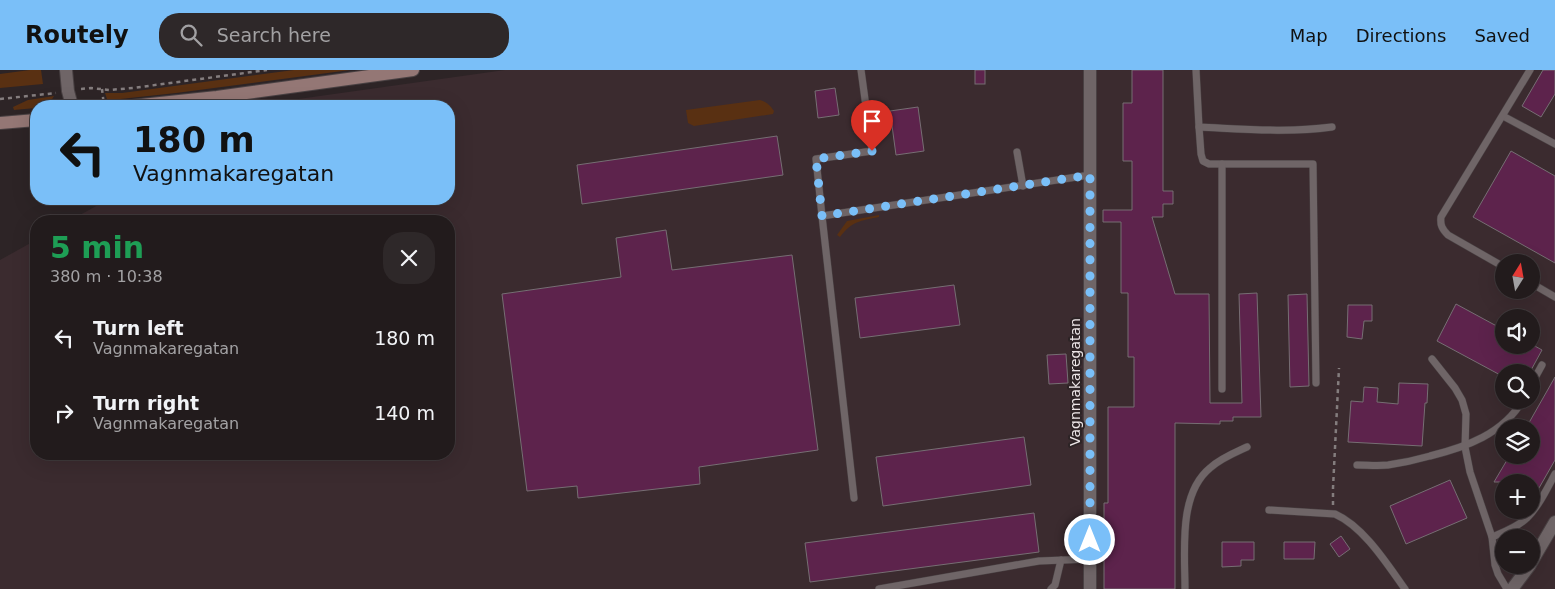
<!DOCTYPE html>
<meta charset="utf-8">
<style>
body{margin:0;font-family:"DejaVu Sans",sans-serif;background:#2e2829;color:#f1f3f6;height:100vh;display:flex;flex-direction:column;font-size:19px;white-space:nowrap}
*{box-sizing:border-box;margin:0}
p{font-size:16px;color:#a2a1a3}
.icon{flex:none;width:28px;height:28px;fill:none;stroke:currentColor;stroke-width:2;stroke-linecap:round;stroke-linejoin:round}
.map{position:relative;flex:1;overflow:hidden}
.side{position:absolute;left:30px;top:145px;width:425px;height:245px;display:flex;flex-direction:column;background:#221b1c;border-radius:20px;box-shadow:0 5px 20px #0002,0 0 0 1px #3f393b}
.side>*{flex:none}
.hud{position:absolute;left:30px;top:30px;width:425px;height:105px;border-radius:20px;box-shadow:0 5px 20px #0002,0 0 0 1px #3f393b;background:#7abff8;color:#111;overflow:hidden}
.needle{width:32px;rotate:11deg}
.controls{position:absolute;left:1495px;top:184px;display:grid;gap:10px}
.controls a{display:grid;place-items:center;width:45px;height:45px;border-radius:50%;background:#221b1c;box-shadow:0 5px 20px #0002,0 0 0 1px #3f393b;font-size:25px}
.pin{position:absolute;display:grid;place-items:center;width:42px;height:42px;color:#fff;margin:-51px -21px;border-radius:50% 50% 50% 0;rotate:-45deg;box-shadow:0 0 5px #0007}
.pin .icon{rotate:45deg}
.me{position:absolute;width:55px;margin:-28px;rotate:0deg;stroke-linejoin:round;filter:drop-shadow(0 0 4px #0008)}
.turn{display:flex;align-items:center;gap:18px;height:105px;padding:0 20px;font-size:22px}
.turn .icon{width:65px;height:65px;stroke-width:2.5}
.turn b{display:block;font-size:35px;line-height:42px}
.round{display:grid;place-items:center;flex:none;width:52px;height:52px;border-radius:20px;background:#2e2829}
.summary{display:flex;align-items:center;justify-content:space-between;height:85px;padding:0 20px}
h1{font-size:30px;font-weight:600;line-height:38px;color:#1e9e55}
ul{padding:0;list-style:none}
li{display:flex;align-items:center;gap:15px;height:75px;padding:0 20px}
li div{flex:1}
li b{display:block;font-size:19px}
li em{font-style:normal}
header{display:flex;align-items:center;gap:30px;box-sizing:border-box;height:70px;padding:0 25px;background:#7abff8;color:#111}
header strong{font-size:24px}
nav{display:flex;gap:28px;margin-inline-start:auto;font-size:18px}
.search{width:350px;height:45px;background:#2e2829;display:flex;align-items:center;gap:12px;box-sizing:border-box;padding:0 18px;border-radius:20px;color:#a2a1a3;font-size:19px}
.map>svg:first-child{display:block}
.built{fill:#3b2b2f;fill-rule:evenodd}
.green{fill:#593012}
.building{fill:#5d234c;stroke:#766e73}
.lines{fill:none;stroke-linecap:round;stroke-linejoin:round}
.lane-casing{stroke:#494143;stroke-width:8}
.street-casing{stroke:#494143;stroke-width:14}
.secondary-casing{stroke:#494143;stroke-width:14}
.path{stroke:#847d7e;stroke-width:2.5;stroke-dasharray:4 4;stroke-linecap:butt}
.lane{stroke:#6f6567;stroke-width:7}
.street{stroke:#6f6567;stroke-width:12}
.secondary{stroke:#947775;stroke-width:12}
.route{stroke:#7abff8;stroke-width:9;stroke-dasharray:0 16.2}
.labels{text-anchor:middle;stroke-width:4;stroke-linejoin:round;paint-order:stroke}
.street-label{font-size:14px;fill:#ece6e7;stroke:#2d2426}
</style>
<header>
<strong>Routely</strong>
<div class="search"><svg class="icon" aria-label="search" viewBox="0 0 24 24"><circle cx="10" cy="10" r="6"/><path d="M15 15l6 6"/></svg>Search here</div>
<nav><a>Map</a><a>Directions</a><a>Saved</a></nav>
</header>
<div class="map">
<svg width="1555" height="519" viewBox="0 0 1555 519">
<rect width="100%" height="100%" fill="#2d2426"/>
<!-- built -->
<path class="built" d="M 505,0 L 1555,0 L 1555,519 L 0,519 L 0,190 L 36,170 L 36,384 L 449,384 L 449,151 L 69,151 L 109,129 L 449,129 L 449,36 L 249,36 ZM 1504,192 L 1531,192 L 1531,220 L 1504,220 ZM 1504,248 L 1531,248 L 1531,275 L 1504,275 ZM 1504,302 L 1531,302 L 1531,330 L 1504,330 ZM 1504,358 L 1531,358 L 1531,385 L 1504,385 ZM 1504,412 L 1531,412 L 1531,440 L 1504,440 ZM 1504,468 L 1531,468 L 1531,495 L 1504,495 Z"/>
<!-- green -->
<g class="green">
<polygon points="30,0 41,0 43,14 0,18 0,4"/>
<polygon points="294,0 350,0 176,23 111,30 107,29 105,23 122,23"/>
<path d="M 54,26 C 47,40 27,38 14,40 L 13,37 L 28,30 Z"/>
<path d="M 760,30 C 767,32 770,35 774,41 L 773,44 L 694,56 L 688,53 L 686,40 Z"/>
<path d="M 879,145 L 879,147 C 860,151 852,151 840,167 L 837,165 L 847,151 Z"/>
</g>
<!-- building -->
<g class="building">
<rect x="975" y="0" width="10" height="14"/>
<polygon points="1132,0 1163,0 1163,121 1173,121 1173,134 1163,134 1163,147 1152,147 1175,224 1209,224 1210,333 1242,333 1239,224 1257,223 1261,347 1233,347 1233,351 1220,351 1220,354 1175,353 1175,519 1104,519 1104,433 1108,433 1108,337 1134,337 1134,287 1128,287 1128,223 1121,223 1121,152 1103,152 1103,140 1132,140 1132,91 1123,91 1123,33 1132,33"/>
<polygon points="1543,0 1555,0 1555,24 1541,47 1522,36"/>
<polygon points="835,18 839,45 818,48 815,21"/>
<polygon points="918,37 924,81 896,85 890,41"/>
<polygon points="777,66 783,105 582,134 577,95"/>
<polygon points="1511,81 1555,106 1555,193 1473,147"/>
<polygon points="666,160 672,200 792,185 818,380 699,397 700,414 578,428 577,416 527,421 502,224 621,207 616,168"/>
<polygon points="954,215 960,255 860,268 855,228"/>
<polygon points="1307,224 1309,316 1290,317 1288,225"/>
<polygon points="1456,234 1504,260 1504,275 1533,275 1542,280 1530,302 1504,302 1504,307 1437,271"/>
<polygon points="1348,235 1372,235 1372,251 1364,251 1362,269 1347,267"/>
<polygon points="1066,284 1068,313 1049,314 1047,285"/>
<polygon points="1555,307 1555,390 1531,432 1531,412 1494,412 1510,385 1531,385 1531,358 1526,358"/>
<polygon points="1399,313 1428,314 1427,333 1425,333 1422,376 1348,372 1351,331 1363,332 1364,317 1378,318 1377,332 1398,334"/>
<polygon points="1024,367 1031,415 883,436 876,387"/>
<polygon points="1450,410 1467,448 1406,474 1390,436"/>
<polygon points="1034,443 1039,482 810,512 805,473"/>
<polygon points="1341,466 1350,479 1339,487 1330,474"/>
<polygon points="1222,472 1254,472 1254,490 1241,490 1241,496 1222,497"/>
<polygon points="1284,472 1315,472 1314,489 1284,489"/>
</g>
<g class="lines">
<!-- lane casing -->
<g class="lane-casing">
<g id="lane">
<polyline points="861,0 872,81 816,89 822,146 1090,105"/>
<path d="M 1196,0 L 1199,57 C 1244,59 1287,63 1332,57"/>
<polyline points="1503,46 1555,74"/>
<polyline points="1199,57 1201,84 1203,91 1209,94 1313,94 1316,313"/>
<polyline points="1017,82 1023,116"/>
<polyline points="1222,94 1222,319"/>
<polyline points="822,146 854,428"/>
<path d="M 1504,197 L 1448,165 C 1442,159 1440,155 1441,147 L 1530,0"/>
<polyline points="1531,213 1555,227"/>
<polyline points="1432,289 1455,318 1462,330 1466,344 1465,377 1470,402 1492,467 1495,495 1498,504 1507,519"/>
<polyline points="1531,315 1542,295"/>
<path d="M 1357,395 C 1367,395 1378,396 1388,395 C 1402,393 1416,390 1430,386 C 1466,377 1503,364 1523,330"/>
<path d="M 1269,440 L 1335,444 C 1364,457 1387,494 1405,519"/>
<path d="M 1492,467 C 1504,462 1517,457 1527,448 C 1539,436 1547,419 1555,404"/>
<polyline points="879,519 1039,491 1090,489"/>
<polyline points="1051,519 1055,515 1061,490"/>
<path d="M 1185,519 C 1185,482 1178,424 1210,398 C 1221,388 1234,383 1247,377"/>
</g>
</g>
<!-- street casing -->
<g class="street-casing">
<g id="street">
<polyline points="66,0 68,21 72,36"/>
<polyline points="1090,0 1090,519"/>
<polyline points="1531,493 1555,452"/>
<polyline points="1512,519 1530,495"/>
</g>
</g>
<!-- secondary casing -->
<g class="secondary-casing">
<g id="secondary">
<polyline points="132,36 217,27 413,0"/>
<polyline points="0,53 36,50"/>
</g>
</g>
<!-- path -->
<g class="path">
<polyline points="81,19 91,18 109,20 133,18 267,0"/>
<polyline points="102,19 104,36"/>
<polyline points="0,29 56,23"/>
<polyline points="1333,435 1333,418 1339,298"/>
</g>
<!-- lane -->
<use href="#lane" class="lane"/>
<!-- street -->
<use href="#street" class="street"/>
<!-- secondary -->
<use href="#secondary" class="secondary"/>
</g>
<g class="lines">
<!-- route -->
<polyline class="route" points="872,81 816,89 822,146 1090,105 1090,470"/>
</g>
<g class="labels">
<!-- street labels -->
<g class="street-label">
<text transform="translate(1075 312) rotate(-90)" y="5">Vagnmakaregatan</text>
</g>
</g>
</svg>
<div class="controls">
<a><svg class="needle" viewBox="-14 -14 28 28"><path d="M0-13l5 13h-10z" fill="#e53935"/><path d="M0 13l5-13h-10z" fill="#a2a1a3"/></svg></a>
<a><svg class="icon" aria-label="sound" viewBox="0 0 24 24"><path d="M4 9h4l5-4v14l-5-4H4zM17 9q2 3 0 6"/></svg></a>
<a><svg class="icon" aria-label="search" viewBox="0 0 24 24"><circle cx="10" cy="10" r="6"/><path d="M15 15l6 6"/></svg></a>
<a><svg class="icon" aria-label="layers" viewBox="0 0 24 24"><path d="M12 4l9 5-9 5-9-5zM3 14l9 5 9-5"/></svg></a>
<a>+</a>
<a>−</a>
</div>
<div class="pin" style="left:872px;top:81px;background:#d93025"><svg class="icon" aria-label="arrive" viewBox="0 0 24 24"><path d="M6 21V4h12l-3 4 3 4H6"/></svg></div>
<svg class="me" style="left:1090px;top:470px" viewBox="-20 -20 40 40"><circle r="17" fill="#7abff8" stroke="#fff" stroke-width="3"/><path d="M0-11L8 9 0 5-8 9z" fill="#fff"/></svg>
<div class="hud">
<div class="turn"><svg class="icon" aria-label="left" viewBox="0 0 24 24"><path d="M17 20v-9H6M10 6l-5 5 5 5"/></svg><div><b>180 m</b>Vagnmakaregatan</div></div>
</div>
<section class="side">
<div class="summary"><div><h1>5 min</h1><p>380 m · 10:38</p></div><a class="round"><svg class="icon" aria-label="close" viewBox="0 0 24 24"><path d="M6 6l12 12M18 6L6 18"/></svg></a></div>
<ul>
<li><svg class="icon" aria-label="left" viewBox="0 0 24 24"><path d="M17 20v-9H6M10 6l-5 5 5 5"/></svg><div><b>Turn left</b><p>Vagnmakaregatan</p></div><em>180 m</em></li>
<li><svg class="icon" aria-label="right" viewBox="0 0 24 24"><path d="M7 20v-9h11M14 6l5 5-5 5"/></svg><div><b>Turn right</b><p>Vagnmakaregatan</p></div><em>140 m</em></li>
</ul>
</section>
</div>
